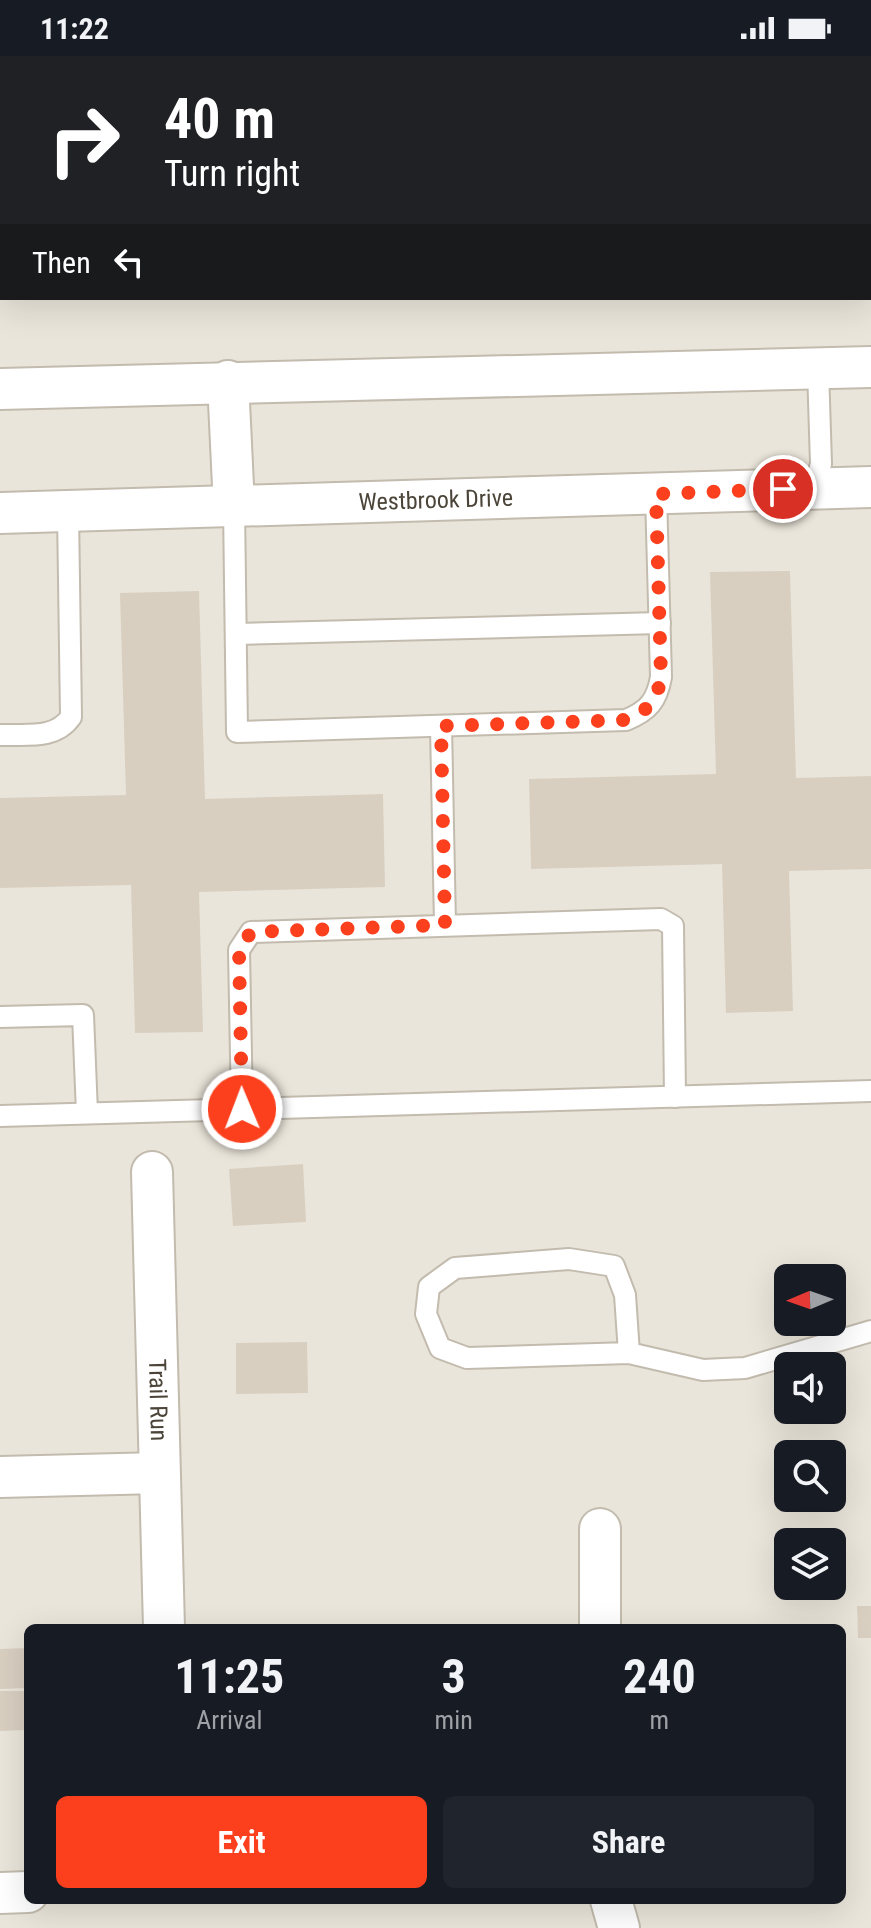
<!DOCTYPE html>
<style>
body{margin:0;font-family:"Roboto Condensed",sans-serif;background:#20242c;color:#f1f3f6;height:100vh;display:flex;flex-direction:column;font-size:30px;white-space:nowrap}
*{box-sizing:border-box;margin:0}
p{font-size:26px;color:#9ea1a6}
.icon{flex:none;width:44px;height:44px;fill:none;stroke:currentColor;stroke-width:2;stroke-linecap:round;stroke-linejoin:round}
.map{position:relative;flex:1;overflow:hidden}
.drawer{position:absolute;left:24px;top:1568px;width:822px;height:280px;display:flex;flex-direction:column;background:#171b24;border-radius:12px;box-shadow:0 8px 32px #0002}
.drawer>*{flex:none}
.top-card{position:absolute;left:0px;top:0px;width:872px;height:244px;box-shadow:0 8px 32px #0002;background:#202124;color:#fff;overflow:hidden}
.needle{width:52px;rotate:268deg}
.tools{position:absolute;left:774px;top:1208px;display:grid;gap:16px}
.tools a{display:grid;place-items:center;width:72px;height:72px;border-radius:12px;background:#171b24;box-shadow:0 8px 32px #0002;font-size:40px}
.pin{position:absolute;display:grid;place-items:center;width:68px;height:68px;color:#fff;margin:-34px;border:4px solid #fff;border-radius:50%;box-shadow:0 2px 8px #0007}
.me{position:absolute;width:88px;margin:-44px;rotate:359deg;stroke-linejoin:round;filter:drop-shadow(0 0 6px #0008)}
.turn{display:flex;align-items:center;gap:28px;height:168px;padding:0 32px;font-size:36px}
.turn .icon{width:104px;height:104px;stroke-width:2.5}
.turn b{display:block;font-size:56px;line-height:68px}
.then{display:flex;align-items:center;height:76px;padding:0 32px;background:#0003;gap:16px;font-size:30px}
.eta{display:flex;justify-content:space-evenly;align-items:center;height:136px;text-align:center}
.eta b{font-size:48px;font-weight:700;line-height:56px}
.cta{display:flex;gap:16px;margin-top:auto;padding:16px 32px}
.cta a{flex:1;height:92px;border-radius:12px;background:#fc3f1d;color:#fff;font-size:32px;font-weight:700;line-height:92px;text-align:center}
.cta a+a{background:#20242c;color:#f1f3f6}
.status{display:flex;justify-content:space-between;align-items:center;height:56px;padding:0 40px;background:#171b24;direction:ltr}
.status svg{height:22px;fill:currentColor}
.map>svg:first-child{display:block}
.residential{fill:#eae5da;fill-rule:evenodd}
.commercial{fill:#f7ead8}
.green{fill:#d2eab5}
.building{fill:#d8cfc1}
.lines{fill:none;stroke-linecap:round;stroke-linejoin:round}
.service-casing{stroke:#c2bbae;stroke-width:24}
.minor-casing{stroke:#c2bbae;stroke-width:44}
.service{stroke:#fff;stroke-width:20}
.minor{stroke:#fff;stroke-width:40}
.route{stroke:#fc3f1d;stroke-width:14;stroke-dasharray:0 25.2}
.labels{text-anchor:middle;stroke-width:6;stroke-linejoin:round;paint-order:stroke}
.street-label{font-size:24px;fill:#4b4439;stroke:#fff}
</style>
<div class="status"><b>11:22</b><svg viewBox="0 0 49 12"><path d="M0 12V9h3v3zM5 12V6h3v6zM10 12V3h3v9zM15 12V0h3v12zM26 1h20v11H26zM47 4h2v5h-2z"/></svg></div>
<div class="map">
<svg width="871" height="1872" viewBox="0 0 871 1872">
<rect width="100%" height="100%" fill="#f6f3ec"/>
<!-- residential -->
<path class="residential" d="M 327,0 L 871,0 L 871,1872 L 0,1872 L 0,153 L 2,242 L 870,242 L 870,2 ZM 788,1222 L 832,1222 L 832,1266 L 788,1266 ZM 788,1310 L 832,1310 L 832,1354 L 788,1354 ZM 788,1398 L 832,1398 L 832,1442 L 788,1442 ZM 788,1486 L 832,1486 L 832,1530 L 788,1530 ZM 28,1572 L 842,1572 L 842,1844 L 28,1844 Z"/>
<!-- commercial -->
<polygon class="commercial" points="447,0 871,0 871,143 870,2"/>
<!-- green -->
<polygon class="green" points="0,0 327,0 327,2 2,2 0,153"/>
<!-- building -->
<g class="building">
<polygon points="790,515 796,722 871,720 871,813 789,815 793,955 726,957 722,808 531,813 529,723 716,718 710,516"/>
<polygon points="199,535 205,743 383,738 385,831 199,836 203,976 135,977 131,829 0,832 0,742 126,739 120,537"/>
<polygon points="303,1108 306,1166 233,1170 229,1113"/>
<polygon points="307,1286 308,1337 236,1338 236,1287"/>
<polygon points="857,1550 871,1550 871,1582 858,1582"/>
<polygon points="28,1592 28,1632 0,1633 0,1593"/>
<polygon points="0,1635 28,1635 28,1674 0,1675"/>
</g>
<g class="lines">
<!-- service casing -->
<g class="service-casing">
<g id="service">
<polyline points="498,0 498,2"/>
<polyline points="870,118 871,118"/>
<polyline points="814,432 821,408 818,313"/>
<path d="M 234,451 L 237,676 L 626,664 C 648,655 657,645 661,621 L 656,438"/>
<polyline points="236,578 660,567"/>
<polyline points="441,670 445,869"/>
<path d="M 0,679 C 26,678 55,684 71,661 L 68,456"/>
<polyline points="0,961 83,959 87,1057"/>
<polyline points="242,1053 239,894 251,876 661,863 673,870 675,1041"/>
<polyline points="0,1060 871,1035"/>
<polyline points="629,1297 625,1239 614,1210 569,1203 455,1212 429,1231 426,1258 440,1292 467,1302 629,1297 703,1314 745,1312 871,1275"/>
</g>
</g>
<!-- minor casing -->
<g class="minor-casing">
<g id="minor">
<polyline points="228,325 234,451"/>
<polyline points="0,333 871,311"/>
<path id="s1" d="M 0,457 L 871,431"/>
<path id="s2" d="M 152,1116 L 164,1572"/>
<polyline points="0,1421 159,1417"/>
<polyline points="600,1572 600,1473"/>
<polyline points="0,1837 28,1836"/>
<polyline points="611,1844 619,1872"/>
</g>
</g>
<!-- service -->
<use href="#service" class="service"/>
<!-- minor -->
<use href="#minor" class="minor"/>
</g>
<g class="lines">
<!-- route -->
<path class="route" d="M 242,1053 L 239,894 L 251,876 L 445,869 L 441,670 L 626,664 C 648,655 657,645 661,621 L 656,438 L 783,433"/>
</g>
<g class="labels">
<!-- street labels -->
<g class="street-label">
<text dy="8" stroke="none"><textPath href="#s1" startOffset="436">Westbrook Drive</textPath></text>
<text dy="8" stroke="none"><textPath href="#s2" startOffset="228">Trail Run</textPath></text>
</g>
</g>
</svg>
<div class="tools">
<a><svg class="needle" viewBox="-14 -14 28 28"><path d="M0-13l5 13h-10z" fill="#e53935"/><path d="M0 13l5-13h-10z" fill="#9ea1a6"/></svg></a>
<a><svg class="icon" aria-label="sound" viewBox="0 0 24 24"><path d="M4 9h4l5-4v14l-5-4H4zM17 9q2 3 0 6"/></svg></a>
<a><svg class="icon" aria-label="search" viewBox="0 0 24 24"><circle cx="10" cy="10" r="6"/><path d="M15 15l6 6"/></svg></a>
<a><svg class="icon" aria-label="layers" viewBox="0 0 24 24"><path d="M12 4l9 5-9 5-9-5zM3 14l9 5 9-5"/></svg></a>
</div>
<div class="pin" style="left:783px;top:433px;background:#d93025"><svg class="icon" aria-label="arrive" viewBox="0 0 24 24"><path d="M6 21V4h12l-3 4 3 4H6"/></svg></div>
<svg class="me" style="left:242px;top:1053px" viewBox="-20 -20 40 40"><circle r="17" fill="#fc3f1d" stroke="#fff" stroke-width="3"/><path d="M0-11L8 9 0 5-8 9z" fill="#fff"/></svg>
<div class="top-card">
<div class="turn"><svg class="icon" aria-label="right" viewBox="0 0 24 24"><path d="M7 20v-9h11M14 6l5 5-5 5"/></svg><div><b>40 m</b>Turn right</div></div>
<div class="then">Then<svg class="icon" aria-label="left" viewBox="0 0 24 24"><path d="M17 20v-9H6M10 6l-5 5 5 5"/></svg></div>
</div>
<section class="drawer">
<div class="eta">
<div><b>11:25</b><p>Arrival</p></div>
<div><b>3</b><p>min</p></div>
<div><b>240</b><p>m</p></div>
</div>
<div class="cta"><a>Exit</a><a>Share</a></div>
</section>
</div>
